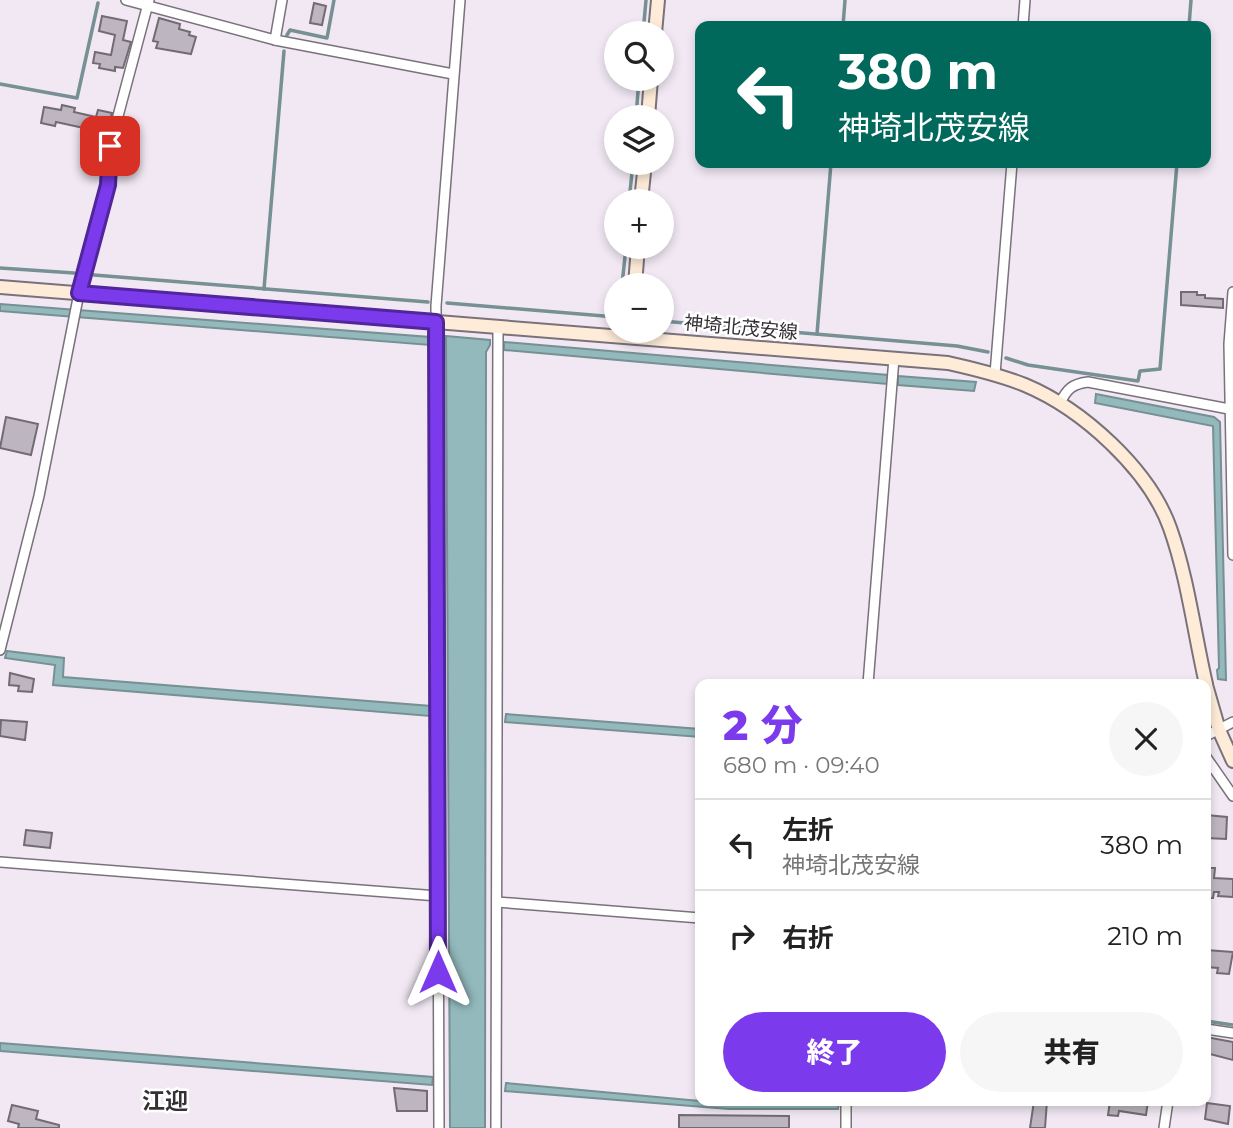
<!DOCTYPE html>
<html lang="ja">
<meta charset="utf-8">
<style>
body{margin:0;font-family:Montserrat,"Noto Sans JP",sans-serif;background:#f6f6f6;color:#222;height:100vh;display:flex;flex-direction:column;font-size:26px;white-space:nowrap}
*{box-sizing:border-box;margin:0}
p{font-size:23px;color:#767676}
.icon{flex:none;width:38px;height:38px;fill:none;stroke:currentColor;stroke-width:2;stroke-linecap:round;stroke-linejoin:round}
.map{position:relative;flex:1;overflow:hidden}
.side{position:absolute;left:695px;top:679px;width:516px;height:427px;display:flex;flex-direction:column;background:#fff;border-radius:14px;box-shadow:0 4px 10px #0003}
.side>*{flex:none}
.guide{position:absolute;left:695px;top:21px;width:516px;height:147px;border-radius:14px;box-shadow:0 4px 10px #0003;background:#00695c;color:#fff;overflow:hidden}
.fabs{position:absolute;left:604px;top:21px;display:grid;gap:14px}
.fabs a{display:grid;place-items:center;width:70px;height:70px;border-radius:50%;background:#fff;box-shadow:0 4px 10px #0003;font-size:35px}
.pin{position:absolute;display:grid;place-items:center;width:60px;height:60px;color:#fff;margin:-30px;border-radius:14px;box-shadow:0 4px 10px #0006}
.me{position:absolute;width:77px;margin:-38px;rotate:0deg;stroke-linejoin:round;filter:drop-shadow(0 0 5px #0008)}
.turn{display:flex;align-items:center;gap:24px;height:147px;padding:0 28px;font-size:32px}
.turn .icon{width:91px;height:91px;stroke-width:2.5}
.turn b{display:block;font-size:49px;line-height:60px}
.round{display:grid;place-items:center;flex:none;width:74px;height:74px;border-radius:37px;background:#f6f6f6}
.summary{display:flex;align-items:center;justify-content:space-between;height:119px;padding:0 28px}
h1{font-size:42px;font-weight:800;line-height:52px;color:#7c3aed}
.primary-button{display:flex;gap:14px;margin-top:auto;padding:14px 28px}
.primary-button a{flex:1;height:80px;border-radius:42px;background:#7c3aed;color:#fff;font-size:28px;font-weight:800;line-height:80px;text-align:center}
.primary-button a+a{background:#f6f6f6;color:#222}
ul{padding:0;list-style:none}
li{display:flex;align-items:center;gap:21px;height:91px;padding:0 28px;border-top:2px solid #e0e0e0}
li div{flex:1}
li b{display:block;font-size:26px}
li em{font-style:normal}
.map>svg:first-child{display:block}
.water{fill:#93b9bc;stroke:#769093;stroke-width:2}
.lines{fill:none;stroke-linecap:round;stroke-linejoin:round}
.stream{stroke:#769093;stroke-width:3.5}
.building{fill:#bdb5bf;stroke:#736b74;stroke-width:2}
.street-casing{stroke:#79727b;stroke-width:12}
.secondary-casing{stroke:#79727b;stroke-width:16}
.street{stroke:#fff;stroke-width:9}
.secondary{stroke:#feecd8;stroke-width:12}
.route-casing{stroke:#51269a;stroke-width:18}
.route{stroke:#7c3aed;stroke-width:12}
.labels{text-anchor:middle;stroke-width:5;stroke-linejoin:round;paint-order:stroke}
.street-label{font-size:19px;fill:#343034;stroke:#fff}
.quarter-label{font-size:23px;font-weight:bold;fill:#343034;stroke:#fff}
</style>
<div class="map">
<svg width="1233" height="1128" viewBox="0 0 1233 1128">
<rect width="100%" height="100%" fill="#f1e8f3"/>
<!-- water -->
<g class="water">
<polygon points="0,304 430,337 430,345 0,311"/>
<polygon points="446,336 490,340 490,345 486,352 485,1128 450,1128"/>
<polygon points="504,342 888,375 887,384 504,350"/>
<polygon points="898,376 976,382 974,391 898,385"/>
<polygon points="1096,394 1214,417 1220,422 1226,680 1218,679 1217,670 1219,668 1213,426 1095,403"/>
<polygon points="7,651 64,658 63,677 431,706 430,716 53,685 55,665 5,658"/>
<polygon points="506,714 700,729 700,737 505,722"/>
<polygon points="0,1043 433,1077 432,1085 0,1051"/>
<polygon points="506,1083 700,1101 839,1101 838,1109 729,1109 505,1091"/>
</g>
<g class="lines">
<!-- stream -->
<g class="stream">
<polyline points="843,26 845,0"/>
<polyline points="1189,26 1191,0"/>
<polyline points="643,33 646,0"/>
<polyline points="287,35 290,30 327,38 334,0"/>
<polyline points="0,84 77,98 98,3"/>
<polyline points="636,117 639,79"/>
<polyline points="629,201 633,163"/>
<polyline points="0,268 74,273"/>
<polyline points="94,275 428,302"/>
<polyline points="622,285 626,247"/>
<polyline points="264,289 284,51"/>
<polyline points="447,303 616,317"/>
<polyline points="662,321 957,346 988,352"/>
<polyline points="817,334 831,163"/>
<polyline points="1006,358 1028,365 1138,381 1140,371 1160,369 1177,163"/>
<polyline points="1206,1021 1233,1025"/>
<polyline points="855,1104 856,1101"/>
</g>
</g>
<!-- building -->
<g class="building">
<polygon points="314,3 326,6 322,25 310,23"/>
<polygon points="102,16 127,21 123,40 131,42 123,68 115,67 115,71 99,68 100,64 93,63 95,52 111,55 115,35 99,31"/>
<polygon points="159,18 180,24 179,29 190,32 189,35 196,37 191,54 156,48 158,42 153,41"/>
<polygon points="62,105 75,108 74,112 96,117 98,110 112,113 103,144 101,170 82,167 93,130 56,122 55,126 41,123 44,107 61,110"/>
<polygon points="1181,292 1197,292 1197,295 1205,295 1205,298 1223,299 1223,308 1181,305"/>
<polygon points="6,417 38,424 31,455 0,448"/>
<polygon points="10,673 34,679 32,692 18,691 19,686 9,685"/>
<polygon points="1,720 27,722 25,740 0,736"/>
<polygon points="1206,815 1227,817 1226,839 1206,838"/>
<polygon points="26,830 52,833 50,848 24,845"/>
<polygon points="1206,868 1215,868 1214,878 1233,879 1233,897 1218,896 1219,892 1214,892 1213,898 1206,898"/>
<polygon points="1206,950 1233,952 1229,974 1217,973 1218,968 1206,967"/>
<polygon points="1206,1037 1233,1042 1233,1060 1206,1053"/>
<polygon points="394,1088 427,1091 427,1111 397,1111"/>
<polygon points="1034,1101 1047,1101 1045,1128 1030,1128"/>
<polygon points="1110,1101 1148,1101 1146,1115 1119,1111 1118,1116 1108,1115"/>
<polygon points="1207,1103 1230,1106 1228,1124 1205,1119"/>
<polygon points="12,1105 38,1111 36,1119 59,1125 59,1128 18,1128 19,1124 8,1121"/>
<polygon points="679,1115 789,1116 789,1128 679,1128"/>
</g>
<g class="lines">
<!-- street casing -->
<g class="street-casing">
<g id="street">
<polyline points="126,0 275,40 453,74"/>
<polyline points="1023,26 1025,0"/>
<polyline points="275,40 282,0"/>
<polyline points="1233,292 1229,344 1233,555"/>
<polyline points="995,374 1012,163"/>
<path d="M 1060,403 C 1067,389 1072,384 1088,382 L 1229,409"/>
<polyline points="0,650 39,496 79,293 108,185 110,146 149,0"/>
<polyline points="868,684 894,358"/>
<polyline points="1206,736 1233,722"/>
<polyline points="1206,757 1233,796"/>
<polyline points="0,862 438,896"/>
<polyline points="497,902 700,918"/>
<polyline points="1206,1029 1233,1033"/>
<polyline points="846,1101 846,1128"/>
<polyline points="439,1128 436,306 460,0"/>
<polyline points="496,1128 498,327"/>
<polyline points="1164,1128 1168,1101"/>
</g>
</g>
<!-- secondary casing -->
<g class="secondary-casing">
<g id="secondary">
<polyline points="655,33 658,0"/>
<polyline points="648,117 651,79"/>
<polyline points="641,201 645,163"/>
<polyline points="635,285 638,247"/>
<path d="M 0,287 L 948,363 C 975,369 1000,375 1025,385 C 1082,409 1149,469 1170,528 C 1188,579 1194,632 1206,684"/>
<polyline points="1206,685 1219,730 1233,761"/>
</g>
</g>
<!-- street -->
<use href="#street" class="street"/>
<!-- secondary -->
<use href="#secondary" class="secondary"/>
</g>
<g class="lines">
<!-- route casing -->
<g class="route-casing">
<polyline id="route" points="110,146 108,185 79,293 436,322 438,972"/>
</g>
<!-- route -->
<use href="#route" class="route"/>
</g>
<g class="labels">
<!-- street labels -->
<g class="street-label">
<text transform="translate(741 327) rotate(5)" y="7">神埼北茂安線</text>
</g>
<!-- quarter labels -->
<g class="quarter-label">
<text x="165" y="1109">江迎</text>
</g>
</g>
</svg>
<div class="fabs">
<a><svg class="icon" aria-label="search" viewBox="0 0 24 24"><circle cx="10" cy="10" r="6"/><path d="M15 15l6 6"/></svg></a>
<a><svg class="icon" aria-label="layers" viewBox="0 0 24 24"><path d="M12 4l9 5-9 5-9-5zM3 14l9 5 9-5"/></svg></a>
<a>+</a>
<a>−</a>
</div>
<div class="pin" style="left:110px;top:146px;background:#d93025"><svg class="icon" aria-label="arrive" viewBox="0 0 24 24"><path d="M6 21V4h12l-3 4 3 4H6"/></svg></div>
<svg class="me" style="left:438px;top:972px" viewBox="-20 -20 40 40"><path d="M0-17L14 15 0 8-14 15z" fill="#7c3aed" stroke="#fff" stroke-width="4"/></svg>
<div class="guide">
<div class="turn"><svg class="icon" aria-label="left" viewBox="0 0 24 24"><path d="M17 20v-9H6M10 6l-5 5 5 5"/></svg><div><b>380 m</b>神埼北茂安線</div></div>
</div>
<section class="side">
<div class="summary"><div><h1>2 分</h1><p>680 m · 09:40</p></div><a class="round"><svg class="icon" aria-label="close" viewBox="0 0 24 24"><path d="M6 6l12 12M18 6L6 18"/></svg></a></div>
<ul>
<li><svg class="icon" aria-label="left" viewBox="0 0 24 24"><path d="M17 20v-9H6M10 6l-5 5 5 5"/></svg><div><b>左折</b><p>神埼北茂安線</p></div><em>380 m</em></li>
<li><svg class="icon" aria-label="right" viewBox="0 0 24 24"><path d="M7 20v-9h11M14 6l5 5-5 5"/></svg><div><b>右折</b></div><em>210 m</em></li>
</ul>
<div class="primary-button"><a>終了</a><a>共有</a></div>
</section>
</div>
